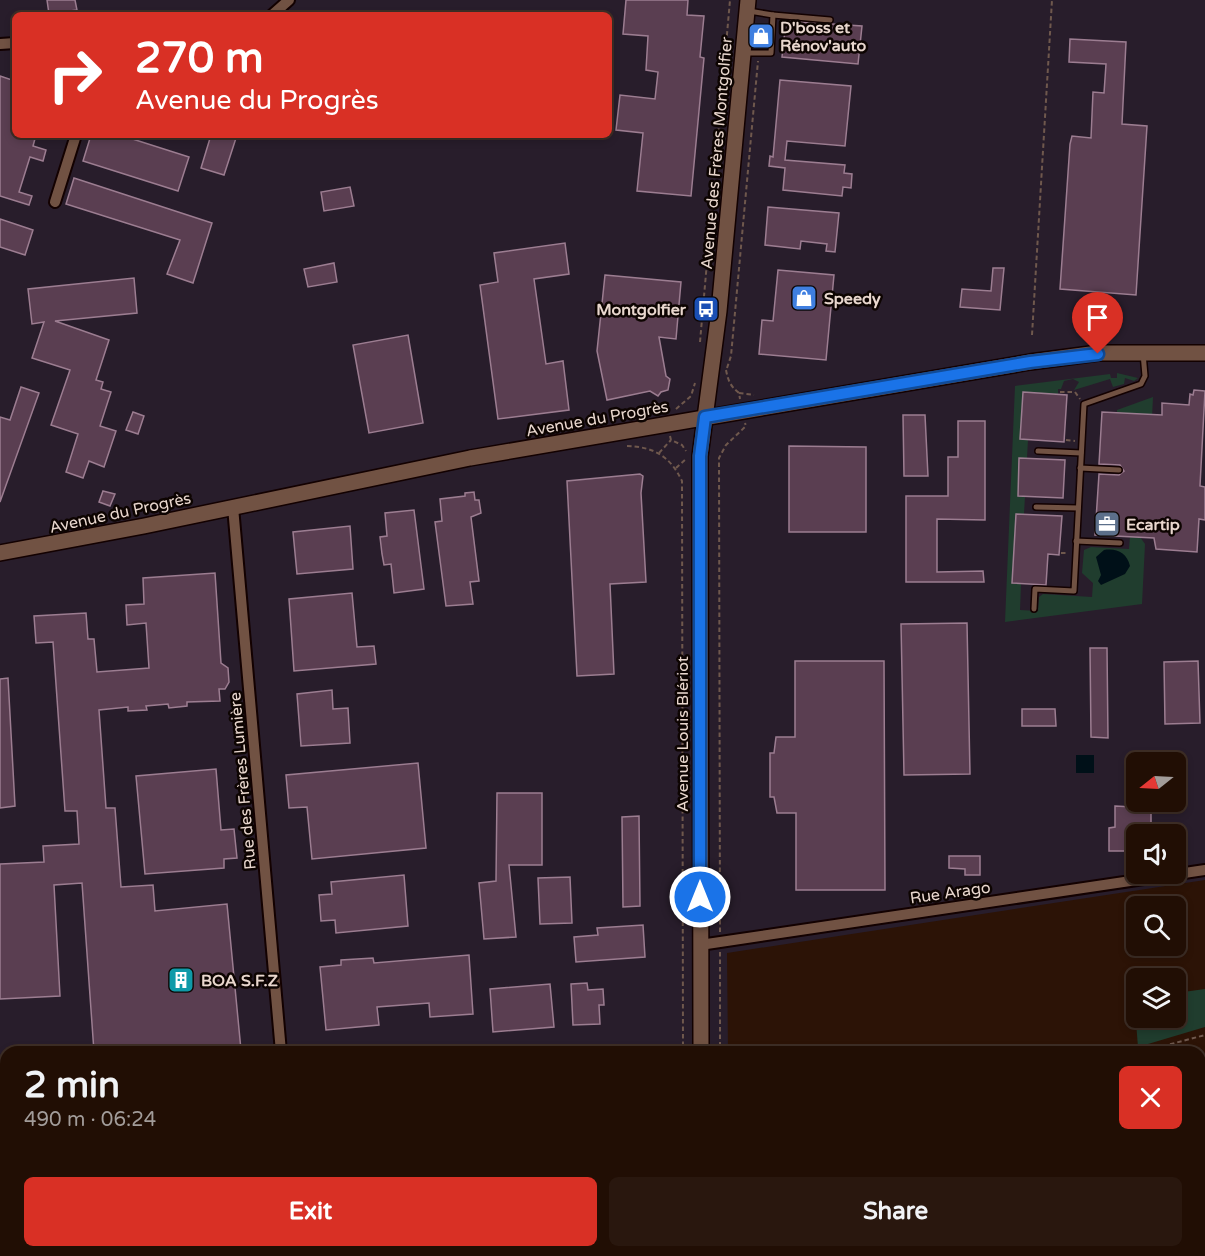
<!DOCTYPE html>
<meta charset="utf-8">
<style>
body{margin:0;font-family:"Varela Round",sans-serif;background:#29170e;color:#f1f3f6;height:100vh;display:flex;flex-direction:column;font-size:22px;white-space:nowrap}
*{box-sizing:border-box;margin:0}
p{font-size:20px;color:#a29c9a}
.icon{flex:none;width:33px;height:33px;fill:none;stroke:currentColor;stroke-width:2;stroke-linecap:round;stroke-linejoin:round}
.map{position:relative;flex:1;overflow:hidden}
.panel{position:absolute;left:0px;top:1046px;width:1206px;height:212px;display:flex;flex-direction:column;background:#210e04;border-radius:18px 18px 0 0;box-shadow:0 3px 9px #0003,0 0 0 2px #3e2e26}
.panel>*{flex:none}
.hud{position:absolute;left:12px;top:12px;width:600px;height:126px;border-radius:9px;box-shadow:0 3px 9px #0003,0 0 0 2px #3e2e26;background:#d93025;color:#fff;overflow:hidden}
.needle{width:39px;rotate:252deg}
.controls{position:absolute;left:1126px;top:752px;display:grid;gap:12px}
.controls a{display:grid;place-items:center;width:60px;height:60px;border-radius:9px;background:#210e04;box-shadow:0 3px 9px #0003,0 0 0 2px #3e2e26;font-size:30px}
.pin{position:absolute;display:grid;place-items:center;width:51px;height:51px;color:#fff;margin:-62px -26px;border-radius:50% 50% 50% 0;rotate:-45deg;box-shadow:0 0 6px #0007}
.pin .icon{rotate:45deg}
.me{position:absolute;width:66px;margin:-33px;rotate:0deg;stroke-linejoin:round;filter:drop-shadow(0 0 4px #0008)}
.turn{display:flex;align-items:center;gap:21px;height:126px;padding:0 24px;font-size:27px}
.turn .icon{width:78px;height:78px;stroke-width:2.5}
.turn b{display:block;font-size:42px;line-height:51px}
.round{display:grid;place-items:center;flex:none;width:63px;height:63px;border-radius:9px;background:#29170e}
.summary{display:flex;align-items:center;justify-content:space-between;height:102px;padding:0 24px}
h1{font-size:36px;font-weight:700;line-height:45px}
.action{display:flex;gap:12px;margin-top:auto;padding:12px 24px}
.action a{flex:1;height:69px;border-radius:9px;background:#d93025;color:#fff;font-size:24px;font-weight:700;line-height:69px;text-align:center}
.action a+a{background:#29170e;color:#f1f3f6}
.map>svg:first-child{display:block}
.industrial{fill:#281d2b;fill-rule:evenodd}
.green{fill:#203d2e}
.water{fill:#001018}
.building{fill:#5a3e51;stroke:#9c7d91;stroke-width:1.5}
.lines{fill:none;stroke-linecap:round;stroke-linejoin:round}
.lane-casing{stroke:#130100;stroke-width:8}
.street-casing{stroke:#130100;stroke-width:14}
.secondary-casing{stroke:#130100;stroke-width:18}
.path{stroke:#6f584d;stroke-width:2;stroke-dasharray:4.5 3;stroke-linecap:butt}
.lane{stroke:#715243;stroke-width:5}
.street{stroke:#715243;stroke-width:10}
.secondary{stroke:#715243;stroke-width:15}
.route-casing{stroke:#114b97;stroke-width:15}
.route{stroke:#1a73e8;stroke-width:10}
.labels{text-anchor:middle;stroke-width:5;stroke-linejoin:round;paint-order:stroke}
.poi-label{font-size:16px;font-weight:bold;fill:#e9d7ce;stroke:#0d0401;text-anchor:start}
.street-label{font-size:16px;fill:#e9d7ce;stroke:#0d0401}
</style>
<div class="map">
<svg width="1205" height="1256" viewBox="0 0 1205 1256">
<rect width="100%" height="100%" fill="#2c1306"/>
<!-- industrial -->
<path class="industrial" d="M 0,0 L 1205,0 L 1205,880 L 727,953 L 728,1051 L 6,1052 L 6,1251 L 571,1251 L 563,1256 L 0,1256 ZM 15,15 L 609,15 L 609,135 L 15,135 ZM 1137,762 L 1176,762 L 1176,801 L 1137,801 ZM 1137,834 L 1176,834 L 1176,873 L 1137,873 Z"/>
<!-- green -->
<g class="green">
<polygon points="1117,373 1138,378 1134,381 1125,378 1124,384 1113,387 1110,379 1074,390 1079,382 1073,379 1064,381 1061,389 1058,389 1058,394 1023,392 1020,439 1028,440 1027,458 1019,458 1018,495 1025,496 1024,514 1016,514 1012,583 1021,584 1020,610 1038,611 1039,597 1043,594 1092,597 1093,583 1082,573 1084,550 1091,547 1129,549 1130,536 1140,537 1145,544 1142,604 1005,622 1015,386 1110,374 1111,378 1117,378"/>
<polygon points="1153,397 1149,481 1117,413 1117,410"/>
<polygon points="1205,989 1205,1027 1138,1047 1134,997 1137,997 1137,1017 1176,1017 1176,993"/>
<polygon points="1205,1115 1205,1256 1119,1256 1144,1251 1200,1251 1200,1116"/>
</g>
<!-- water -->
<g class="water">
<path d="M 1104,550 C 1117,548 1127,553 1130,566 L 1125,574 L 1101,585 L 1098,581 L 1101,575 L 1096,557 Z"/>
<rect x="1076" y="755" width="18" height="18"/>
</g>
<!-- building -->
<g class="building">
<polygon points="47,0 75,0 77,10 49,14"/>
<polygon points="626,0 688,0 687,15 704,16 700,57 704,58 691,196 637,191 643,133 616,130 620,95 655,99 658,72 646,70 648,36 623,34"/>
<polygon points="786,21 862,26 858,64 782,57"/>
<polygon points="1070,39 1126,42 1122,124 1147,126 1136,295 1060,289 1070,144 1072,136 1091,138 1093,92 1104,93 1106,64 1069,62"/>
<polygon points="0,76 15,81 15,135 36,135 33,146 46,150 43,161 30,157 19,192 32,196 29,205 0,196"/>
<polygon points="780,80 851,86 845,146 787,141 785,160 845,165 844,173 852,174 851,188 843,187 842,196 783,190 785,168 769,166 770,156 773,157"/>
<polygon points="91,135 120,135 189,157 178,191 83,161"/>
<polygon points="211,135 237,135 224,175 201,168"/>
<polygon points="74,178 212,223 193,283 167,274 180,240 66,204"/>
<polygon points="350,187 354,206 324,211 321,192"/>
<polygon points="768,207 839,213 835,252 826,251 827,244 801,241 800,249 765,245"/>
<polygon points="0,219 33,230 25,255 0,247"/>
<polygon points="565,243 569,274 534,279 546,364 563,361 569,410 498,419 480,285 498,282 494,253"/>
<polygon points="334,263 337,282 308,287 304,269"/>
<polygon points="993,268 1004,268 1000,310 960,307 962,289 991,291"/>
<polygon points="778,270 834,275 826,360 759,354 762,320 773,321"/>
<polygon points="605,275 681,282 676,339 659,337 666,376 670,379 668,390 661,392 658,396 650,391 607,400 597,351"/>
<polygon points="134,278 137,313 55,321 109,340 96,380 103,382 101,389 111,392 100,426 116,431 104,467 89,461 83,478 66,472 78,434 51,425 70,370 32,358 44,322 32,324 28,289"/>
<polygon points="408,335 423,423 369,433 353,345"/>
<polygon points="21,387 39,393 0,502 0,417 10,420"/>
<polygon points="1194,390 1205,391 1200,486 1205,487 1205,520 1199,519 1197,552 1156,549 1154,538 1095,535 1099,474 1119,475 1124,471 1120,465 1099,464 1102,412 1162,415 1162,403 1189,405 1190,394 1193,395"/>
<polygon points="1023,392 1067,395 1064,442 1020,439"/>
<polygon points="133,412 144,416 138,434 126,430"/>
<polygon points="903,415 925,415 928,476 904,476"/>
<polygon points="958,421 985,421 985,520 937,519 937,572 983,571 984,582 906,582 906,496 948,496 948,457 958,457"/>
<polygon points="789,446 866,447 866,532 789,532"/>
<polygon points="1019,458 1065,460 1063,498 1018,496"/>
<polygon points="640,474 643,476 641,493 646,582 610,584 614,674 577,676 567,481"/>
<polygon points="103,491 115,494 110,506 99,502"/>
<polygon points="474,492 475,500 479,500 481,513 471,517 479,581 470,582 473,604 446,606 435,522 442,521 440,499 465,496 465,493"/>
<polygon points="414,510 424,589 394,593 391,564 384,565 382,554 380,537 387,536 385,513"/>
<polygon points="1016,514 1062,516 1059,555 1048,554 1046,585 1012,583"/>
<polygon points="350,526 353,569 297,574 293,532"/>
<polygon points="215,573 221,663 228,668 229,682 225,689 219,689 220,701 187,702 187,706 169,708 168,704 146,706 147,710 128,711 128,707 99,710 106,808 115,808 121,887 153,885 155,911 227,904 241,1050 94,1052 82,883 54,885 60,996 0,999 0,864 44,862 43,846 79,844 77,811 65,811 53,642 36,643 34,616 86,613 88,639 94,639 97,672 149,668 146,623 127,625 126,605 144,604 143,578"/>
<polygon points="352,593 357,647 374,646 376,664 294,671 289,599"/>
<polygon points="967,623 970,774 904,775 901,624"/>
<polygon points="1090,648 1107,648 1108,738 1091,737"/>
<polygon points="795,661 884,661 885,890 796,890 796,813 777,813 774,797 770,797 770,753 774,753 776,737 795,737"/>
<polygon points="1198,661 1200,723 1165,724 1164,662"/>
<polygon points="8,678 15,806 0,808 0,679"/>
<polygon points="332,690 333,709 348,708 350,743 301,746 297,694"/>
<polygon points="1022,709 1055,709 1056,726 1022,726"/>
<polygon points="418,763 426,848 312,859 307,807 289,808 286,775"/>
<polygon points="216,769 221,830 234,829 237,858 224,859 224,868 145,874 136,776"/>
<polygon points="497,793 542,793 542,865 509,865 516,937 484,939 479,883 496,881"/>
<polygon points="1115,806 1151,808 1151,834 1137,834 1137,844 1133,844 1133,851 1109,851 1109,828 1115,827"/>
<polygon points="639,816 640,906 623,907 622,817"/>
<polygon points="949,856 980,856 980,875 965,875 965,869 949,868"/>
<polygon points="404,875 408,926 336,933 335,920 321,921 319,895 332,894 331,882"/>
<polygon points="570,877 572,923 540,924 538,878"/>
<polygon points="643,925 645,957 576,962 574,937 598,935 597,928"/>
<polygon points="469,955 473,1014 430,1017 429,1003 377,1007 379,1025 326,1030 320,967 341,965 341,960 373,958 374,963"/>
<polygon points="587,983 588,990 603,989 604,1005 599,1005 600,1024 573,1025 571,984"/>
<polygon points="550,984 554,1027 493,1032 490,989"/>
</g>
<g class="lines">
<!-- lane casing -->
<g class="lane-casing">
<g id="lane">
<polyline points="773,15 830,20"/>
<polyline points="745,53 771,53 773,15 749,11"/>
<polyline points="1038,451 1081,453"/>
<polyline points="1080,468 1119,470"/>
<polyline points="1036,507 1078,508"/>
<polyline points="1076,541 1120,543"/>
<polyline points="1034,609 1035,589 1074,591 1084,404 1141,384 1145,376 1143,353"/>
</g>
</g>
<!-- street casing -->
<g class="street-casing">
<g id="street">
<polyline points="272,15 289,0"/>
<polyline points="0,44 15,43"/>
<polyline points="55,202 76,135"/>
<polyline points="233,507 281,1052"/>
<polyline points="700,945 1205,870"/>
<polyline points="0,1246 6,1243"/>
</g>
</g>
<!-- secondary casing -->
<g class="secondary-casing">
<g id="secondary">
<polyline points="0,553 144,526 470,458 1030,362 1098,353 1205,353"/>
<polyline points="701,1052 700,456 719,311 748,0"/>
<polyline points="1200,1067 1205,1066"/>
<polyline points="704,1251 704,1256"/>
</g>
</g>
<!-- path -->
<g class="path">
<polyline points="759,44 761,22"/>
<polyline points="1032,335 1052,0"/>
<polyline points="700,342 730,0"/>
<polyline points="727,368 731,356 758,61"/>
<path d="M 726,370 C 728,380 730,386 739,393 L 740,399"/>
<polyline points="1060,392 1075,392 1080,399"/>
<polyline points="739,393 754,395"/>
<polyline points="676,409 691,396 695,383"/>
<polyline points="670,436 671,440 682,445 686,451"/>
<polyline points="1066,440 1075,441"/>
<path d="M 627,446 C 654,447 670,456 682,481 L 683,1052"/>
<polyline points="659,453 671,440"/>
<polyline points="676,468 687,458"/>
<polyline points="1061,553 1068,553"/>
<polyline points="720,932 719,458 726,445 746,426 745,423"/>
<polyline points="720,952 720,1052"/>
<polyline points="1141,1052 1205,1035"/>
<polyline points="1200,1105 1205,1104"/>
</g>
<!-- lane -->
<use href="#lane" class="lane"/>
<!-- street -->
<use href="#street" class="street"/>
<!-- secondary -->
<use href="#secondary" class="secondary"/>
</g>
<g class="lines">
<!-- route casing -->
<g class="route-casing">
<polyline id="route" points="700,897 700,456 705,417 1030,362 1098,354"/>
</g>
<!-- route -->
<use href="#route" class="route"/>
</g>
<!-- icons -->
<defs>
<g id="shop-square" transform="scale(1.35)"><rect x="-9" y="-9" width="18" height="18" rx="4" fill="#3f7fe0" stroke="#0d0401"/><path d="M-5-2.5h2.3a2.7 3.5 0 0 1 5.4 0H5L5.5 6h-11ZM-1.5-2.5h3a1.5 2.3 0 0 0-3 0Z" fill="#fff"/></g>
<g id="bus-square" transform="scale(1.35)"><rect x="-9" y="-9" width="18" height="18" rx="4" fill="#1a4fb4" stroke="#0d0401"/><path d="M-5-6H5V4H4V6H2V4H-2V6H-4V4H-5ZM-3.5-4V0h7V-4ZM-3.5 1.2v1.5H-2V1.2ZM2 1.2v1.5H3.5V1.2Z" fill="#fff"/></g>
<g id="office-square" transform="scale(1.35)"><rect x="-9" y="-9" width="18" height="18" rx="4" fill="#5c6f8a" stroke="#0d0401"/><path d="M-6-3h4V-5.5h4V-3h4V5H-6ZM-1-4.5V-3h2v-1.5ZM-6 0V1H6V0Z" fill="#fff"/></g>
<g id="building-square" transform="scale(1.35)"><rect x="-9" y="-9" width="18" height="18" rx="4" fill="#0f9aa8" stroke="#0d0401"/><path d="M-4-6H4V6H1V3H-1V6H-4ZM-2.5-4.3h1.7v1.8h-1.7ZM.8-4.3h1.7v1.8H.8ZM-2.5-1h1.7V.8h-1.7ZM.8-1h1.7V.8H.8Z" fill="#fff"/></g>
</defs>
<g fill-rule="evenodd">
<use href="#shop-square" x="761" y="36"/>
<use href="#shop-square" x="804" y="298"/>
<use href="#bus-square" x="706" y="309"/>
<use href="#office-square" x="1107" y="524"/>
<use href="#building-square" x="181" y="980"/>
</g>
<g class="labels">
<!-- poi labels -->
<g class="poi-label">
<text x="780" y="33">D'boss et<tspan x="780" dy="18">Rénov'auto</tspan></text>
<text x="824" y="304">Speedy</text>
<text x="686" y="315" text-anchor="end">Montgolfier</text>
<text x="1126" y="530">Ecartip</text>
<text x="201" y="986">BOA S.F.Z</text>
</g>
<!-- street labels -->
<g class="street-label">
<text transform="translate(716 153) rotate(-85)" y="6">Avenue des Frères Montgolfier</text>
<text transform="translate(597 418) rotate(-10)" y="6">Avenue du Progrès</text>
<text transform="translate(120 512) rotate(-12)" y="6">Avenue du Progrès</text>
<text transform="translate(682 734) rotate(-90)" y="6">Avenue Louis Blériot</text>
<text transform="translate(242 781) rotate(-95)" y="6">Rue des Frères Lumière</text>
<text transform="translate(950 892) rotate(-8)" y="6">Rue Arago</text>
</g>
</g>
</svg>
<div class="controls">
<a><svg class="needle" viewBox="-14 -14 28 28"><path d="M0-13l5 13h-10z" fill="#e53935"/><path d="M0 13l5-13h-10z" fill="#a29c9a"/></svg></a>
<a><svg class="icon" aria-label="sound" viewBox="0 0 24 24"><path d="M4 9h4l5-4v14l-5-4H4zM17 9q2 3 0 6"/></svg></a>
<a><svg class="icon" aria-label="search" viewBox="0 0 24 24"><circle cx="10" cy="10" r="6"/><path d="M15 15l6 6"/></svg></a>
<a><svg class="icon" aria-label="layers" viewBox="0 0 24 24"><path d="M12 4l9 5-9 5-9-5zM3 14l9 5 9-5"/></svg></a>
</div>
<div class="pin" style="left:1098px;top:354px;background:#d93025"><svg class="icon" aria-label="arrive" viewBox="0 0 24 24"><path d="M6 21V4h12l-3 4 3 4H6"/></svg></div>
<svg class="me" style="left:700px;top:897px" viewBox="-20 -20 40 40"><circle r="17" fill="#1a73e8" stroke="#fff" stroke-width="3"/><path d="M0-11L8 9 0 5-8 9z" fill="#fff"/></svg>
<div class="hud">
<div class="turn"><svg class="icon" aria-label="right" viewBox="0 0 24 24"><path d="M7 20v-9h11M14 6l5 5-5 5"/></svg><div><b>270 m</b>Avenue du Progrès</div></div>
</div>
<section class="panel">
<div class="summary"><div><h1>2 min</h1><p>490 m · 06:24</p></div><a class="round" style="background:#d93025;color:#fff"><svg class="icon" aria-label="close" viewBox="0 0 24 24"><path d="M6 6l12 12M18 6L6 18"/></svg></a></div>
<div class="action"><a>Exit</a><a>Share</a></div>
</section>
</div>
